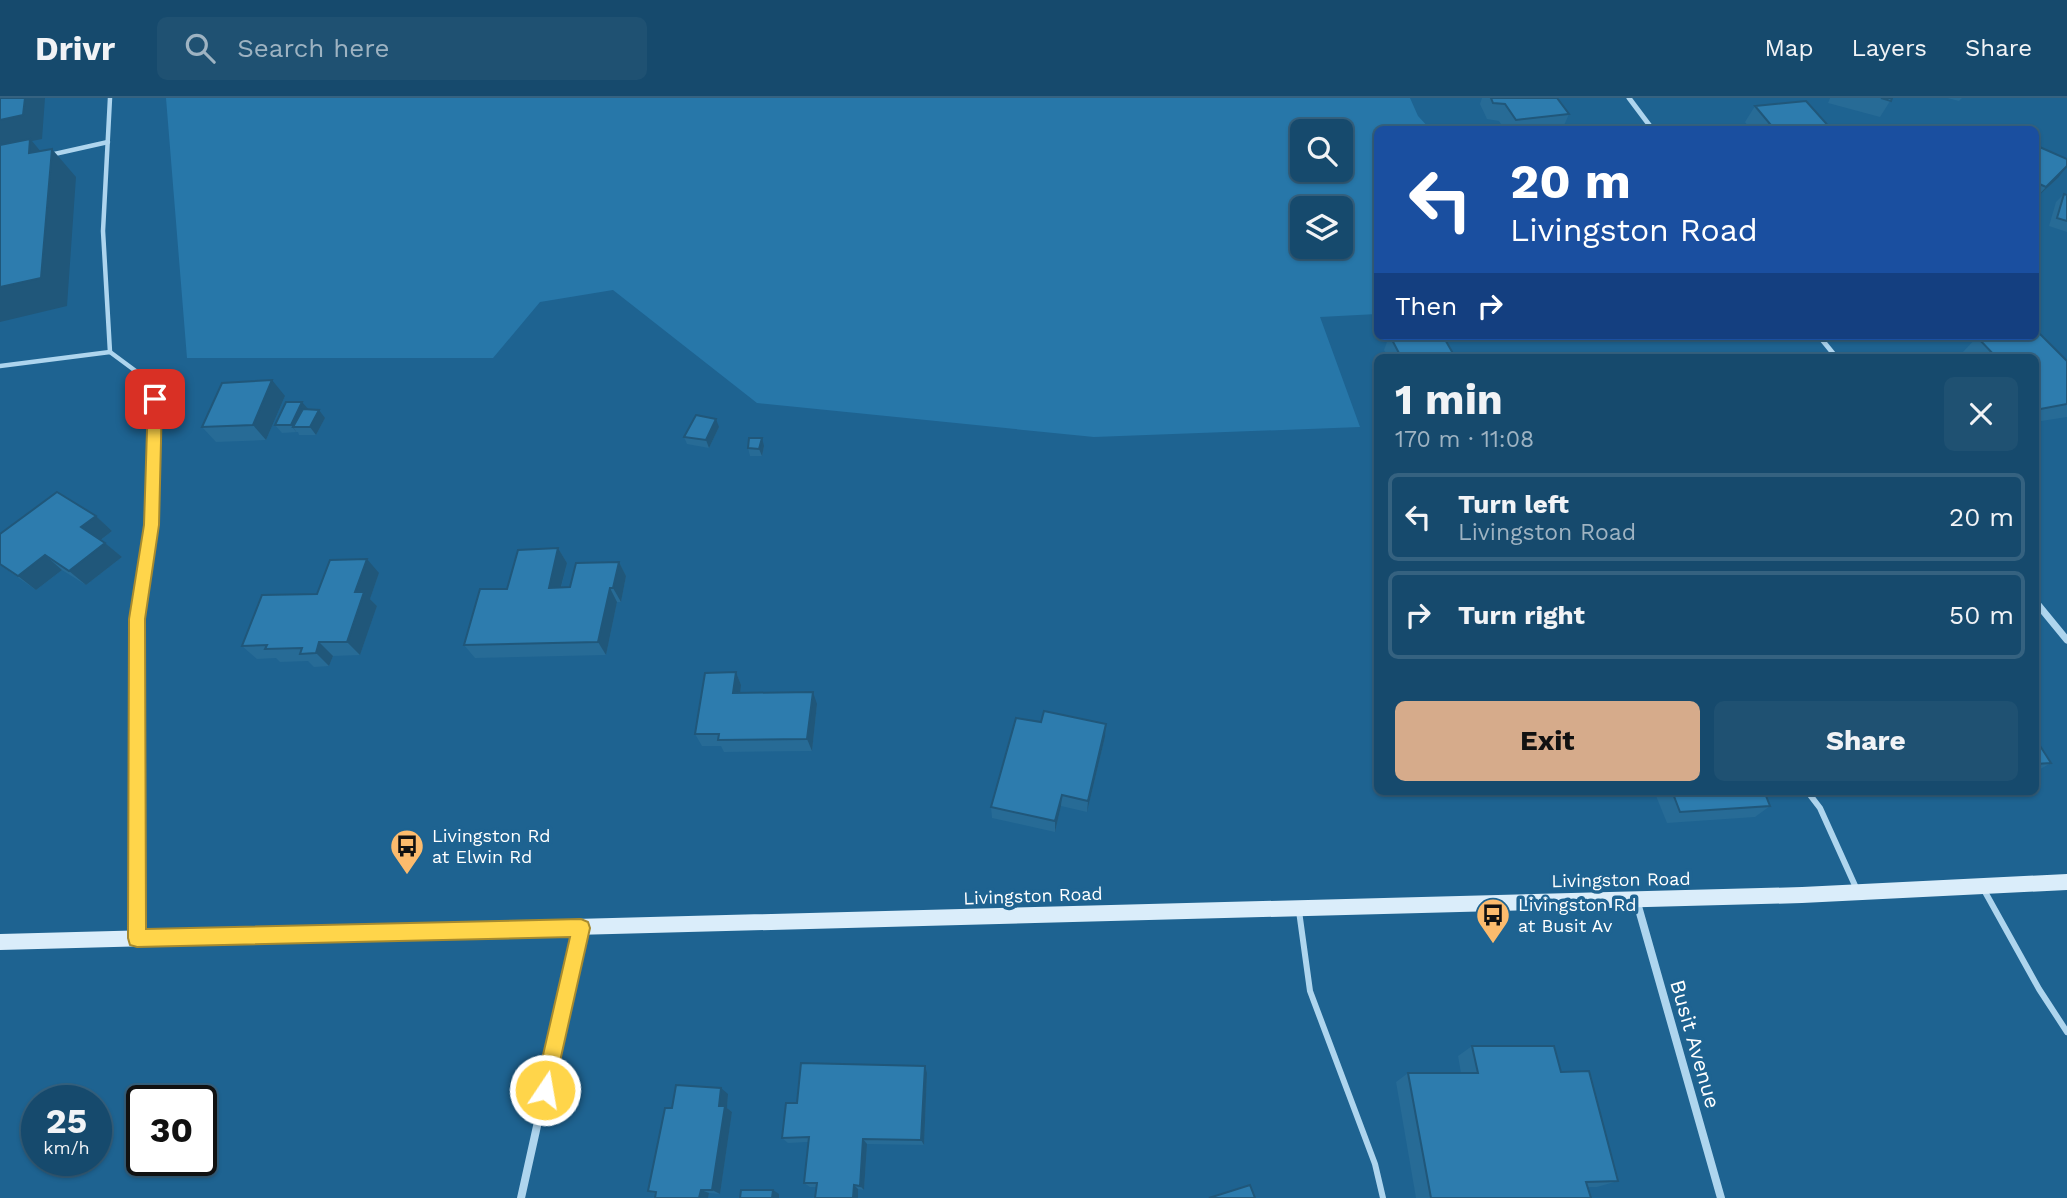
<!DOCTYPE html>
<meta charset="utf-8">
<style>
body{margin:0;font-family:"Work Sans",sans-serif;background:#1f5172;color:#f1f3f6;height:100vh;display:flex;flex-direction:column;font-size:26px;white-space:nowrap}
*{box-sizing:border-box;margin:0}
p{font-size:23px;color:#9eb3c2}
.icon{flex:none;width:38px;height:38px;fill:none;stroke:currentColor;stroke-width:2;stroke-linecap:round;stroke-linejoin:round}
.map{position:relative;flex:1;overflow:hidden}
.sheet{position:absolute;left:1374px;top:256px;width:665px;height:441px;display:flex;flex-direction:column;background:#164a6d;border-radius:10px;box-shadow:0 2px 5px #0004,0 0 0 2px #356280}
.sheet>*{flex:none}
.banner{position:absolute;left:1374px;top:28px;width:665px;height:214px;border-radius:10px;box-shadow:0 2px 5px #0004,0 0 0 2px #356280;background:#1a4fa0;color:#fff;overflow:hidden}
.buttons{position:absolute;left:1290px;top:21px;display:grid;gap:14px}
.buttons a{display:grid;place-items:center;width:63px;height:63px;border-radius:10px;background:#164a6d;box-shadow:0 2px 5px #0004,0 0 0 2px #356280;font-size:35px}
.speed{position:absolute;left:21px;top:987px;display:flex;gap:14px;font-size:35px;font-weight:700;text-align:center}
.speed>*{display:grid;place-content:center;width:91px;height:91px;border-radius:50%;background:#164a6d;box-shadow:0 2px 5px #0004,0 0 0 2px #356280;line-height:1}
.speed small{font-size:18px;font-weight:400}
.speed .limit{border:4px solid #111;border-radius:10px;background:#fff;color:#111}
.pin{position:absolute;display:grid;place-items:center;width:60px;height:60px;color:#fff;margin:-30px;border-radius:14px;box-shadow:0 4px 10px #0006}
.me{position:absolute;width:77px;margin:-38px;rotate:12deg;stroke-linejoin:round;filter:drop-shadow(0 0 5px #0008)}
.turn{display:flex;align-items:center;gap:24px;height:147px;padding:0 21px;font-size:32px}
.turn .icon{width:91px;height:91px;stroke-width:2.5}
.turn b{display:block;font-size:49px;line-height:60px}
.then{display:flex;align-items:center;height:66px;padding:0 21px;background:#0003;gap:14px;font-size:26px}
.round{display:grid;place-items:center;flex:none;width:74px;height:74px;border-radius:10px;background:#1f5172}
.overview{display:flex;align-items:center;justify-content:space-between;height:119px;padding:0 21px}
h1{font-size:42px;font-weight:700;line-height:52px}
.cta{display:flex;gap:14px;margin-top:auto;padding:14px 21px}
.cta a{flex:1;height:80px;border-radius:10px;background:#d6ab8b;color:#111;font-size:28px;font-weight:700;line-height:80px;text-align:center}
.cta a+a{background:#1f5172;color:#f1f3f6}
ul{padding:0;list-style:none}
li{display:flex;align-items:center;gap:21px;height:88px;margin:0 14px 10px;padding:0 7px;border:4px solid #356280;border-radius:10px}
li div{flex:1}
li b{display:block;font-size:26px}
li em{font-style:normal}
header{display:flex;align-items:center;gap:42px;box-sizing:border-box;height:98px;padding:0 35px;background:#164a6d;border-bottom:2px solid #356280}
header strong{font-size:33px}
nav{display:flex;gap:38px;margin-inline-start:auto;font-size:24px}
.search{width:490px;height:63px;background:#1f5172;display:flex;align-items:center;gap:18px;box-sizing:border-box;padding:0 24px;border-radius:10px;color:#9eb3c2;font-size:26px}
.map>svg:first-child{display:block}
.green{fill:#2777a9;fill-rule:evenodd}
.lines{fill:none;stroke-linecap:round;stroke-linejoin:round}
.lane-far2{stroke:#aed5ee;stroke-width:4.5}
.lane-far1{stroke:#aed5ee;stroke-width:5}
.lane{stroke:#aed5ee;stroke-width:6}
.street-far2{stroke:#aed5ee;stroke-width:5}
.street-far1{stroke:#aed5ee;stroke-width:7}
.street{stroke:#aed5ee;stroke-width:8}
.secondary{fill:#daedfa;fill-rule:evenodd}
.wall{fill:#276b96}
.shaded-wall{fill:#20577a}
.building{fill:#2d7cae;stroke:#20577a;stroke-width:2}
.route{fill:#ffd54a;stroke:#a68a30;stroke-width:2}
.labels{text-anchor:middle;stroke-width:7;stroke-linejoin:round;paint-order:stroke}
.poi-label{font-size:18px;fill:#fff;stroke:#1e6391;text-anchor:start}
.street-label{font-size:18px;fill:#fff;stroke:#1e6391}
.near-street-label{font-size:21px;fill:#fff;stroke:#1e6391}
</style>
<header>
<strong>Drivr</strong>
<div class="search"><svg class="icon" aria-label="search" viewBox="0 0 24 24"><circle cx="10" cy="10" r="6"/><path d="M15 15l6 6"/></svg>Search here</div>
<nav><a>Map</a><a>Layers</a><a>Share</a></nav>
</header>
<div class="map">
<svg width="2067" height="1100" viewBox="0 0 2067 1100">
<rect width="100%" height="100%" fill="#1e6391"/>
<!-- green -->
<path class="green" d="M 166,0 L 1410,0 L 1418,18 L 1430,31 L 1377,32 L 1377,216 L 1320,219 L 1360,329 L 1094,339 L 757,305 L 613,192 L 540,204 L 493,260 L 187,260 ZM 1302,33 L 1340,33 L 1340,72 L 1302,72 ZM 1302,110 L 1340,110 L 1340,149 L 1302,149 Z"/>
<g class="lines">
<!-- lane-far2 -->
<g class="lane-far2">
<polyline points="110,0 103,133 110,254"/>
<polyline points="50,57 108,44"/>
<polyline points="0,268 110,254 137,274 150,293"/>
</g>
<!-- lane-far1 -->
<polyline class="lane-far1" points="137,654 137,521 151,427 155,301 149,291"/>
<!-- lane -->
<g class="lane">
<polyline points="137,653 137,837"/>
<polyline points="1807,693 1820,710 1857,792"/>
<polyline points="1984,792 2039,891 2067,934"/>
<polyline points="1299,813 1310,893 1375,1066 1383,1100"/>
</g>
<!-- street-far2 -->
<g class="street-far2">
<polyline points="1629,0 1653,32"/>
<polyline points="1819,238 1836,259"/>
</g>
<!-- street-far1 -->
<polyline class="street-far1" points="2035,503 2067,542"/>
<!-- street -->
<g class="street">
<polyline points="1636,801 1721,1100"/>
<polyline points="521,1100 581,830"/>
</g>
<!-- secondary -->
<polygon class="secondary" points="2067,776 2067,792 1802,805 0,852 0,836 1802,789"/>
</g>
<!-- wall -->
<g class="wall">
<polygon points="1482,0 1557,0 1569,16 1562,32 1505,32 1499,23 1487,21 1480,6"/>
<polygon points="1830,0 1892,0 1880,19 1828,5"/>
<polygon points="1947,0 1962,0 1959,3"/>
<polygon points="1755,8 1831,31 1849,32 1751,32 1745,24"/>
<polygon points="2035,47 2058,80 2035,101"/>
<polygon points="2064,96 2067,97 2067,134 2049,128 2056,104"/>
<polygon points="1389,238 1443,238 1455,259 1388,259 1384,252"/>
<polygon points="1977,239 2067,263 2067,319 2035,324 2035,259 1966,259 1962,255"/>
<polygon points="285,298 266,342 216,344 202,329"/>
<polygon points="308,311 325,320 316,337 299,337 298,334 282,335 275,327"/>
<polygon points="719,329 709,350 687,346 684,339"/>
<polygon points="764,348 762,358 750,358 748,350"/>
<polygon points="96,418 112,433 101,442 122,459 86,487 62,472 36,492 0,467 0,436"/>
<polygon points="558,450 567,465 561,490 570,489 619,464 626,478 621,504 617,504 606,557 475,560 464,547 507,491"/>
<polygon points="379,475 370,501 377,508 360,557 333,558 329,568 314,569 308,563 280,564 276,560 257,561 242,548 317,496"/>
<polygon points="736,574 741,587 740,595 817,606 812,653 724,654 721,648 702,648 695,636"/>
<polygon points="1041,624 1106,626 1105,639 1087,714 1061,708 1055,734 992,720 991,709"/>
<polygon points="2035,640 2051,665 2035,674"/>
<polygon points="1523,693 1564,693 1524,696"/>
<polygon points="1654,693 1764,693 1770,708 1755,719 1667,725"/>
<polygon points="1877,693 1919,693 1879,696"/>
<polygon points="1472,948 1561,974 1618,1083 1597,1089 1588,1089 1591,1100 1416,1100 1396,984 1408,975 1461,975 1458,958"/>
<polygon points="927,975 924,1047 867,1046 864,1092 858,1091 858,1100 815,1100 817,1089 810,1089 804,1085 808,1044 788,1045 782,1040 797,1005"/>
<polygon points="728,996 727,1010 732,1014 720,1096 709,1095 708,1100 655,1100 656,1096 648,1093 672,1010"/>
</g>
<!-- shaded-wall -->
<g class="shaded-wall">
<polygon points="25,0 45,0 42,41 32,43 51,66 52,51 76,79 67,208 0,224 0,22"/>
<polygon points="2067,68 2058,80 2035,101 2046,89"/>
<polygon points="272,282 285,298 266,342 253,327"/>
<polygon points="302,304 309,312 293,329 297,335 291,327"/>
<polygon points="319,312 325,320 316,337 310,329"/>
<polygon points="716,321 719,329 709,350 706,342"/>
<polygon points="762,340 764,348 762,358 759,351"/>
<polygon points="96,418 112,433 98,444 81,429"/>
<polygon points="105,445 122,459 86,487 69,473"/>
<polygon points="558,450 567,465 557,504 549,490"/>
<polygon points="45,457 62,472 36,492 18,478"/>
<polygon points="367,461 379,475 370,501 377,508 360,557 347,544 355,494"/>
<polygon points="619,464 626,478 621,504 613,490"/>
<polygon points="610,490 617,504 606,557 598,544"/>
<polygon points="319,544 333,558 329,568 316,555"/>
<polygon points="736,574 741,587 739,607 733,595"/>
<polygon points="813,594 817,606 812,653 807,641"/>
<polygon points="1106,626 1105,639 1087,714 1088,703"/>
<polygon points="1062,697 1061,708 1055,734 1055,723"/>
<polygon points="925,968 927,975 924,1047 921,1042"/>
<polygon points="721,990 728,996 727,1010 732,1014 720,1096 712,1092"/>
<polygon points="863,1041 867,1046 864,1092 860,1088"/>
<polygon points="854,1087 858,1091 858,1100 853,1100"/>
<polygon points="701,1092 709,1095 708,1100 699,1100"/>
<polygon points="773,1092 779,1096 779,1100 772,1100"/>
</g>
<!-- building -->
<g class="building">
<polygon points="0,0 25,0 23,17 0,22"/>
<polygon points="1491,0 1557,0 1569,16 1516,22 1505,6 1493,5"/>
<polygon points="1881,0 1892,0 1891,3"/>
<polygon points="1806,3 1831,31 1847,29 1849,32 1775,32 1755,8"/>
<polygon points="30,41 29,55 52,51 41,180 0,189 0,47"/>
<polygon points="2035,47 2067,61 2067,68 2046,89 2035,84"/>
<polygon points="2064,96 2067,97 2067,123 2057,120"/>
<polygon points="2035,231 2067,263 2067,306 2035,312 2035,259 1996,259 1977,239 2035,238"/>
<polygon points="1390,238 1443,238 1455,259 1401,259"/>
<polygon points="272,282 253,327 202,329 222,285"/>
<polygon points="286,304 302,304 291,327 275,327"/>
<polygon points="303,311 319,312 310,329 293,329"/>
<polygon points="696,317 716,321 706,342 684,339"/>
<polygon points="749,340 762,340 759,351 748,350"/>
<polygon points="57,394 96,418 81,429 105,445 69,473 45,457 18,478 0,466 0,436"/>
<polygon points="558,450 549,490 570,489 576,465 619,464 613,490 610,490 598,544 464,547 480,491 507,491 518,452"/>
<polygon points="367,461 355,494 364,494 347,544 319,544 316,555 300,556 302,550 265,551 267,547 242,548 262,497 317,496 330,462"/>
<polygon points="736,574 733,595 813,594 807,641 718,642 719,636 695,636 705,575"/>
<polygon points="1044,613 1106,626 1088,703 1062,697 1055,723 991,709 1016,620 1041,624"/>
<polygon points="2035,640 2051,665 2035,666"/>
<polygon points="1672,693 1764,693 1770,708 1680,714"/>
<polygon points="1472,948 1554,948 1561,974 1589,973 1618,1083 1586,1084 1591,1100 1431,1100 1408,975 1478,975"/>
<polygon points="801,965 925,968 921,1042 863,1041 860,1088 854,1087 853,1100 815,1100 817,1085 804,1085 809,1039 782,1040 786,1005 797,1005"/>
<polygon points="676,987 721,990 719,1008 725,1008 712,1092 701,1092 699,1100 655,1100 656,1094 648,1093 665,1010 672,1010"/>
<polygon points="1250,1087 1255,1100 1209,1100"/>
<polygon points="741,1092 773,1092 772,1100 740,1100"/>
</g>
<!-- route -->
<polygon class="route" points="155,296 162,301 159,427 145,521 146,831 581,821 588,824 590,830 552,999 545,1002 538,999 535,992 570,839 137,849 130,847 128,840 129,521 144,427 148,301"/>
<!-- icons -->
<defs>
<g id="bus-pin" transform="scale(1.75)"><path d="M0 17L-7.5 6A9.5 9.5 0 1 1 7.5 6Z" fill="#fcbb6d" stroke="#1e6391"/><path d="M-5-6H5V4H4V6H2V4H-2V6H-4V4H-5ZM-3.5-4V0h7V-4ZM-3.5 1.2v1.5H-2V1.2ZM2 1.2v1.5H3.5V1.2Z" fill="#111"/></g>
</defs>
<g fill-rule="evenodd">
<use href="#bus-pin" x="407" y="748"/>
<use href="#bus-pin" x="1493" y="817"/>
</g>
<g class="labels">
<!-- poi labels -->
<g class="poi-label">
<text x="432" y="744">Livingston Rd<tspan x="432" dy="21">at Elwin Rd</tspan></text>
<text x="1518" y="813">Livingston Rd<tspan x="1518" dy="21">at Busit Av</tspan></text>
</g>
<!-- street labels -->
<g class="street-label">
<text transform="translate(1621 782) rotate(-1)" y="6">Livingston Road</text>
<text transform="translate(1033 798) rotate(-2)" y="6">Livingston Road</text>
</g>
<!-- near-street labels -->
<g class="near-street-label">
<text transform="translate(1695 946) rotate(74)" y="7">Busit Avenue</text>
</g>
</g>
</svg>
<div class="buttons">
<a><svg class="icon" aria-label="search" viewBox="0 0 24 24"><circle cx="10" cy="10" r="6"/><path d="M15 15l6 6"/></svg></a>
<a><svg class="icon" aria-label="layers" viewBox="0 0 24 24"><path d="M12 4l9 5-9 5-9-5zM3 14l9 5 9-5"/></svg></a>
</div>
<div class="speed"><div>25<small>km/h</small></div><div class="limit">30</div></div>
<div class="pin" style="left:155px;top:301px;background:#d93025"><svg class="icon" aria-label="arrive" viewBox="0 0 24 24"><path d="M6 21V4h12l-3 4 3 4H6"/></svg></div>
<svg class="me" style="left:545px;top:992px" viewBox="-20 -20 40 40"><circle r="17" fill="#ffd54a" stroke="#fff" stroke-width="3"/><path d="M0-11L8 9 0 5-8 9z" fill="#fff"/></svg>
<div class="banner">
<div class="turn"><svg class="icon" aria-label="left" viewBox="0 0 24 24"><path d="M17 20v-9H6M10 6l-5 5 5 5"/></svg><div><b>20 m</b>Livingston Road</div></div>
<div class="then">Then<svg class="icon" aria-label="right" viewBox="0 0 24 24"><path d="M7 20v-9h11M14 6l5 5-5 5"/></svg></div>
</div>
<section class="sheet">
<div class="overview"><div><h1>1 min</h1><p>170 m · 11:08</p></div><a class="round"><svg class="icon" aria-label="close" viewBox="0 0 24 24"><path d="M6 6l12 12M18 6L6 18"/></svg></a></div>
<ul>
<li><svg class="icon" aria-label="left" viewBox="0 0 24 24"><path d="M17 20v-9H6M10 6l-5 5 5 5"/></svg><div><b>Turn left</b><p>Livingston Road</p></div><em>20 m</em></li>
<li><svg class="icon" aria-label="right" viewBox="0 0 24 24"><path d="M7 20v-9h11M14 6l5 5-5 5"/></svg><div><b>Turn right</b></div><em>50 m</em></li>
</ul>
<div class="cta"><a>Exit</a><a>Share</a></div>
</section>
</div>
